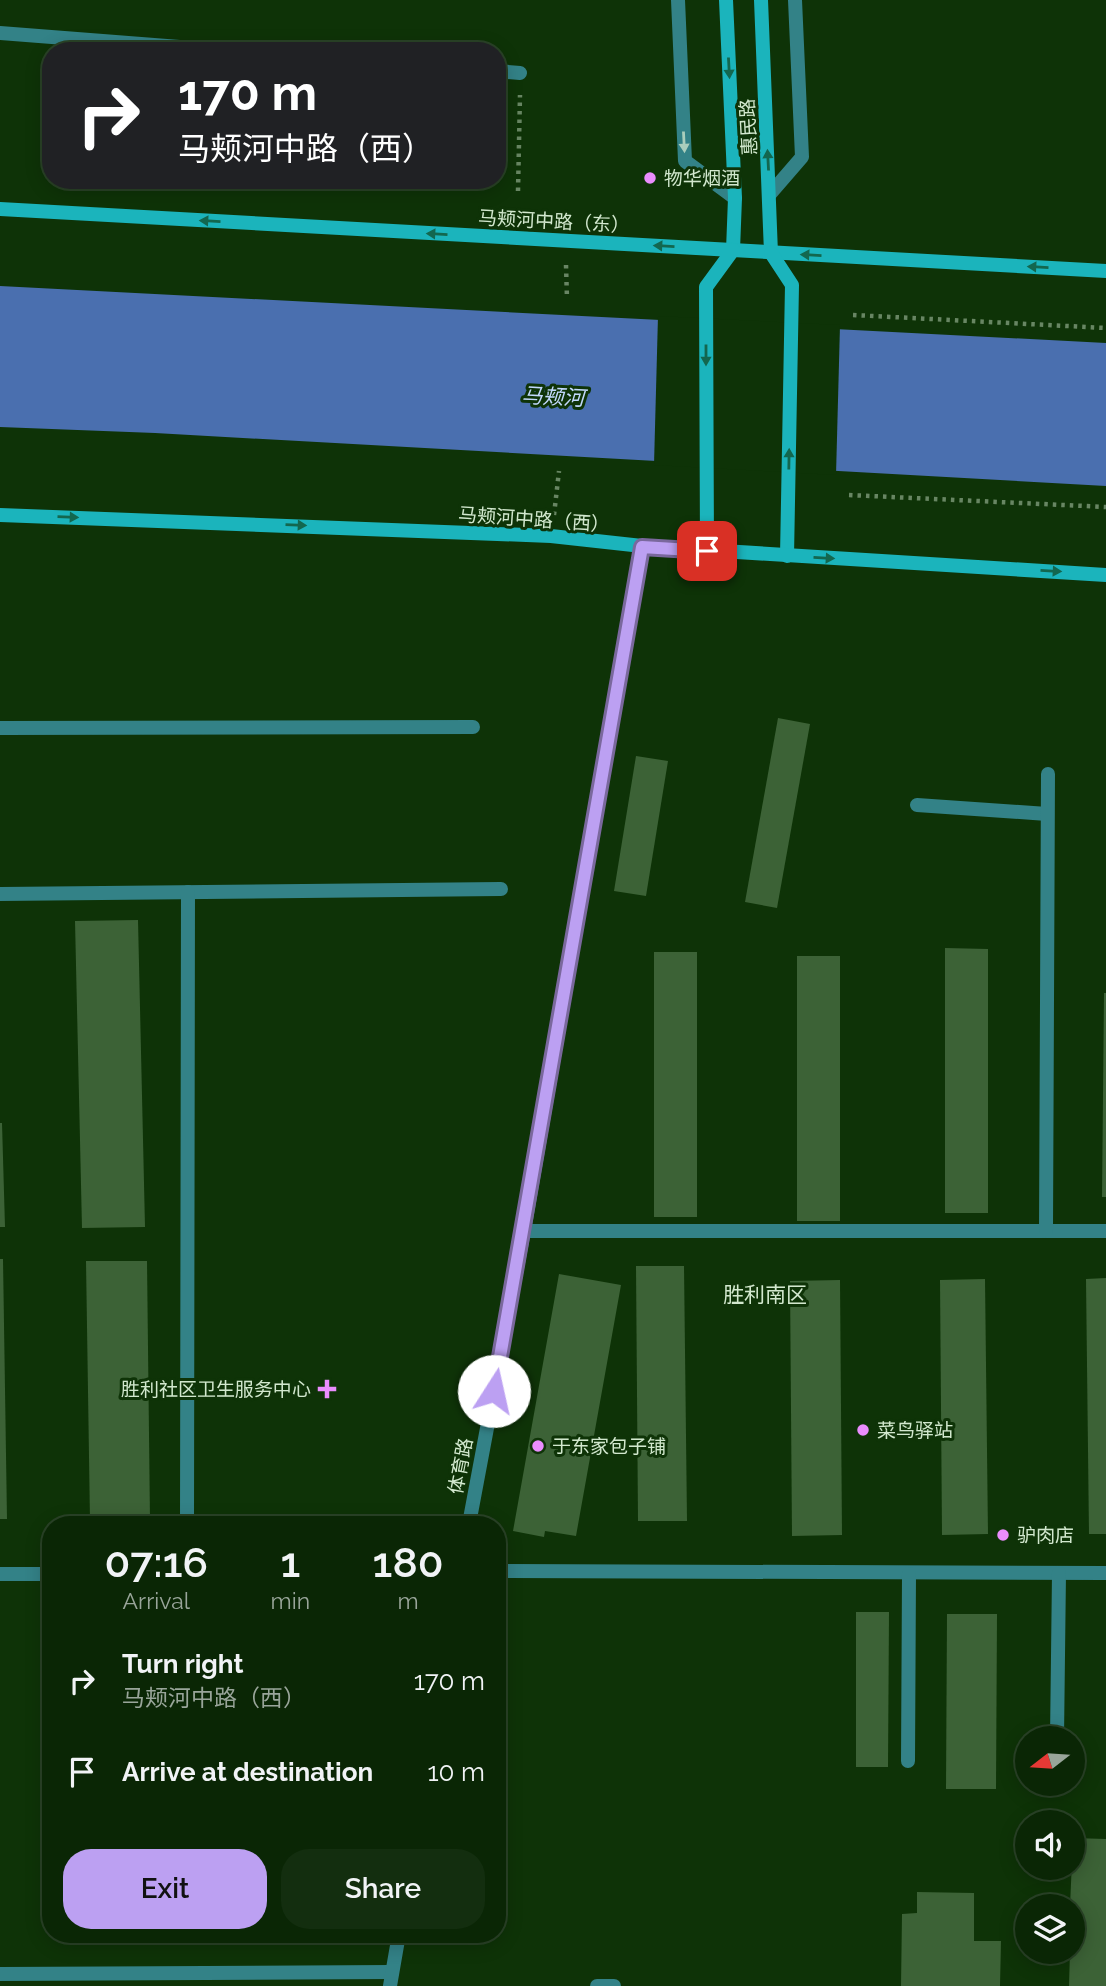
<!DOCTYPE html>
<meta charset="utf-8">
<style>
body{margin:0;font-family:Raleway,"Noto Sans SC",sans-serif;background:#132e0f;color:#f1f3f6;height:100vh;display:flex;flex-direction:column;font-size:26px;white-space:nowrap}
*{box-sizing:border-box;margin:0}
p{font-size:23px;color:#99a59a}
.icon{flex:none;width:38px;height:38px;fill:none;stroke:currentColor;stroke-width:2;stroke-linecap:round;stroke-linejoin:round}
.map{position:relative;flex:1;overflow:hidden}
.side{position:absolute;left:42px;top:1516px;width:464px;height:427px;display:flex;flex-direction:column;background:#0a2605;border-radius:28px;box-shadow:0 4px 18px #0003,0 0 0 2px #2a4327}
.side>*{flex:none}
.guide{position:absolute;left:42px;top:42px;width:464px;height:147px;border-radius:28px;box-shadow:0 4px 18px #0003,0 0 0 2px #2a4327;background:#202124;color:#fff;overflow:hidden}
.needle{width:46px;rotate:253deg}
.fabs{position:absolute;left:1015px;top:1726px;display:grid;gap:14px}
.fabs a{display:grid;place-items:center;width:70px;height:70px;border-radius:50%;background:#0a2605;box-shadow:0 4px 18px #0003,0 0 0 2px #2a4327;font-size:35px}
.pin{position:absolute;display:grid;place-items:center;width:60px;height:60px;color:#fff;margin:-30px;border-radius:14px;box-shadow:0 4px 10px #0006}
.me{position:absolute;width:77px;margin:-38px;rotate:10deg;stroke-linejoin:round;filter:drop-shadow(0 0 5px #0008)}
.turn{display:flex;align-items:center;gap:24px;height:147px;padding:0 21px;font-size:32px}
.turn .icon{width:91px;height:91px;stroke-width:2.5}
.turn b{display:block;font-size:49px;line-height:60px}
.eta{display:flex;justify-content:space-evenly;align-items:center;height:119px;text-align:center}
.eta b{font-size:42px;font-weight:600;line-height:49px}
.action{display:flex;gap:14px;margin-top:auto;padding:14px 21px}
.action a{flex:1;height:80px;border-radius:28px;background:#bca0f2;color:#111;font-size:28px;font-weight:600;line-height:80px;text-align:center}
.action a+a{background:#132e0f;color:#f1f3f6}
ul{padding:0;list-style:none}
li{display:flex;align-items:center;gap:21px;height:91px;padding:0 21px}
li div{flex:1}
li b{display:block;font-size:26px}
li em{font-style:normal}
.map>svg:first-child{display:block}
.water{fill:#4a6faf}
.pier{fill:#0e3307}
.building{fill:#3c6236}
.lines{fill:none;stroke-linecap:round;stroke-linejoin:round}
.path{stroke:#688663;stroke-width:4.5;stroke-dasharray:3.5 5;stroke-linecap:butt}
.lane{stroke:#338287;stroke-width:14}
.street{stroke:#338287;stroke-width:14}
.secondary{stroke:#1bb4bc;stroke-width:14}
.oneway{fill:#13674f}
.oneway2{fill:#aacebc}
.route-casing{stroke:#7a689d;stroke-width:18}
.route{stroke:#bca0f2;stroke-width:12}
.poi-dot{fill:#ea8dfd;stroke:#0e3307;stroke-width:2.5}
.labels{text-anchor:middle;stroke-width:6;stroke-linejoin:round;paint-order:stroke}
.street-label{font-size:19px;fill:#d2e8ce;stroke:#0e3307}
.poi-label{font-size:19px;fill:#d2e8ce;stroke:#0e3307;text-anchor:start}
.water-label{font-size:21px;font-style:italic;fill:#c2d8fc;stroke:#0e3307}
.neighbourhood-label{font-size:21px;fill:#d2e8ce;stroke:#0e3307}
</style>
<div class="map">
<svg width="1106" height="1986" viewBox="0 0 1106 1986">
<rect width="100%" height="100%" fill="#0e3307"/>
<!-- water -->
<polygon class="water" points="0,286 1106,343 1106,486 155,433 0,427"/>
<!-- pier -->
<polygon class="pier" points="658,316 840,325 836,475 654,465"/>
<!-- building -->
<g class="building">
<polygon points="778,718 810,724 777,908 745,902"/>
<polygon points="636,756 668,761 646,896 614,891"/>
<polygon points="138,920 145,1227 82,1228 75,921"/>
<polygon points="945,948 988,949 988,1213 945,1213"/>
<rect x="654" y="952" width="43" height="265"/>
<rect x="797" y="956" width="43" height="265"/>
<polygon points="1104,993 1106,993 1106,1197 1102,1197"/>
<polygon points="0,1123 2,1123 5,1227 0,1227"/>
<polygon points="0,1259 3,1259 7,1519 0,1519"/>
<polygon points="86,1261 147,1261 150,1520 90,1521"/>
<polygon points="636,1266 684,1266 687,1521 638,1521"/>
<polygon points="559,1274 621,1285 576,1536 545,1531 544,1537 513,1531"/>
<polygon points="1106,1278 1106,1534 1089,1534 1086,1279"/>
<polygon points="985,1279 988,1534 942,1535 940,1280"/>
<polygon points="840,1280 842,1535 792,1536 790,1281"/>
<polygon points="856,1612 889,1612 888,1767 856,1767"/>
<polygon points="947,1614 997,1614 996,1789 946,1789"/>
<polygon points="1073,1838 1106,1839 1106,1986 1069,1986 1070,1951 1073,1951 1073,1906 1070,1906"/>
<polygon points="917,1892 974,1893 974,1941 1001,1941 1000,1986 901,1986 902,1914 917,1913"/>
</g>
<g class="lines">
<!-- path -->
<g class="path">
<polyline points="518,191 520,95"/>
<polyline points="566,265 567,299"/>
<polyline points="853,315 1106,328"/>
<polyline points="849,495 1106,507"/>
<polyline points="554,515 559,471"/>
</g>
<!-- lane -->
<g class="lane">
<polyline points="678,0 685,161 735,198"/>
<polyline points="770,194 802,157 795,0"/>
<polyline points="0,728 473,727"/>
<polyline points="597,1986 614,1986"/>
</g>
<!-- street -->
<g class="street">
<polyline points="0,33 231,51"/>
<polyline points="497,71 520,73"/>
<polyline points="917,805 1047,814"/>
<polyline points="0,894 501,889"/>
<polyline points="524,1231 1106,1231"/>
<polyline points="1046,1231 1048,774"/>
<polyline points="187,1524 188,892"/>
<polyline points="469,1524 524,1231 642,546"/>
<polyline points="497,1571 1106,1573"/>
<polyline points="0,1574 51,1574"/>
<polyline points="1057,1738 1059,1573"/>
<polyline points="908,1761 909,1574"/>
<polyline points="0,1974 392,1972"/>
<polyline points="390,1986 399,1934"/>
</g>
<!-- secondary -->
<g class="secondary">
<polyline points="726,0 735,198 733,250"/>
<polyline points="761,0 771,253"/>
<polyline points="0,209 1106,271"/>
<polyline points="771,253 792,285 787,556"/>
<polyline points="0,515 551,536 642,546 1106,575"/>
<polyline points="707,551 706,287 733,250"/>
</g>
</g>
<!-- one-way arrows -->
<defs><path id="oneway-solid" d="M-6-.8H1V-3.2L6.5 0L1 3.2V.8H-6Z" transform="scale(1.75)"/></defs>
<g class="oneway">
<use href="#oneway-solid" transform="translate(729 68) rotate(87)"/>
<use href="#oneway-solid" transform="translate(768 160) rotate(-93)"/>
<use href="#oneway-solid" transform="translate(210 221) rotate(-177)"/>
<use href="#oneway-solid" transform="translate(437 234) rotate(-177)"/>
<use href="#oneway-solid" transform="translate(664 246) rotate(-177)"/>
<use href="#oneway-solid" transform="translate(811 255) rotate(-177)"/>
<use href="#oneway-solid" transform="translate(1038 267) rotate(-177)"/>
<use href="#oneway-solid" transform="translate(706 355) rotate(90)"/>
<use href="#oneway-solid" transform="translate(789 459) rotate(-89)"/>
<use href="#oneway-solid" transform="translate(68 517) rotate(2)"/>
<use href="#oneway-solid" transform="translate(296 525) rotate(2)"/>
<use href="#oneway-solid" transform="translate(824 558) rotate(3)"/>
<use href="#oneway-solid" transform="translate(1051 571) rotate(3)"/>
</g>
<use class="oneway2" href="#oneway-solid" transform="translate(684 142) rotate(87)"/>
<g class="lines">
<!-- route casing -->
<g class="route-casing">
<polyline id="route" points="494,1391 642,547 707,551"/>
</g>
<!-- route -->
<use href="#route" class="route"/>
</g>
<!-- markers -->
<g class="poi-dot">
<circle cx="650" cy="178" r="7"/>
<path d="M323.5 1378.5h7v7h7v7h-7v7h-7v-7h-7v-7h7z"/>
<circle cx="863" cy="1430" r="7"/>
<circle cx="538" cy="1446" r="7"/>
<circle cx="1003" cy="1535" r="7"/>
</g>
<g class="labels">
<!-- street labels -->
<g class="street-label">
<text transform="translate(748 127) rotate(-93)" y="7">惠民路</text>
<text transform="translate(554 221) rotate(3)" y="7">马颊河中路（东）</text>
<text transform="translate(534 519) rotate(4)" y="7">马颊河中路（西）</text>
<text transform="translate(460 1466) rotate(-79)" y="7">体育路</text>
</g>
<!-- poi labels -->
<g class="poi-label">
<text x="664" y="185">物华烟酒</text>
<text x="311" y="1396" text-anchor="end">胜利社区卫生服务中心</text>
<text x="877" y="1437">菜鸟驿站</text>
<text x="552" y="1453">于东家包子铺</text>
<text x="1017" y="1542">驴肉店</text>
</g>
<!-- water labels -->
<g class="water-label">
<text transform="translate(553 397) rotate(3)" y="7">马颊河</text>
</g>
<!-- neighbourhood labels -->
<g class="neighbourhood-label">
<text x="765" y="1302">胜利南区</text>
</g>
</g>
</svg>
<div class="fabs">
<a><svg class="needle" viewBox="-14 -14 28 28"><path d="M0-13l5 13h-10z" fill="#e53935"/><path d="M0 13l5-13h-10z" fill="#99a59a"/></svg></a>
<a><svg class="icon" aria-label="sound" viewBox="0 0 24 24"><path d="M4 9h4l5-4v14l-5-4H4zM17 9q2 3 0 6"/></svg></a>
<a><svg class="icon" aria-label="layers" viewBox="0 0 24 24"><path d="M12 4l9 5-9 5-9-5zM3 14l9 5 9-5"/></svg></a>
</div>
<div class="pin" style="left:707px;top:551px;background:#d93025"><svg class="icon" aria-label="arrive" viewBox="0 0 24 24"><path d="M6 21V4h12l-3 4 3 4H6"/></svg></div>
<svg class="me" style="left:494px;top:1391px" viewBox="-20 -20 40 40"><circle r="19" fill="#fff"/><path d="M0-13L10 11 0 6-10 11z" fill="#bca0f2"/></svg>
<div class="guide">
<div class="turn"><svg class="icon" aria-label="right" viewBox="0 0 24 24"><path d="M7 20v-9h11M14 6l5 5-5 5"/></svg><div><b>170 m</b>马颊河中路（西）</div></div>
</div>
<section class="side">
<div class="eta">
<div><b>07:16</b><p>Arrival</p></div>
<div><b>1</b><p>min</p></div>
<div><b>180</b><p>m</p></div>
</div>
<ul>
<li><svg class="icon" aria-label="right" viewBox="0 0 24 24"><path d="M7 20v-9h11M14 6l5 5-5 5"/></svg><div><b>Turn right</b><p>马颊河中路（西）</p></div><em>170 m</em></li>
<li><svg class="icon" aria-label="arrive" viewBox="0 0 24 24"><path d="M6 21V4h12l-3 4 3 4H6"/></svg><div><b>Arrive at destination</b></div><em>10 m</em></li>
</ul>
<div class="action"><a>Exit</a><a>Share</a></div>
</section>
</div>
